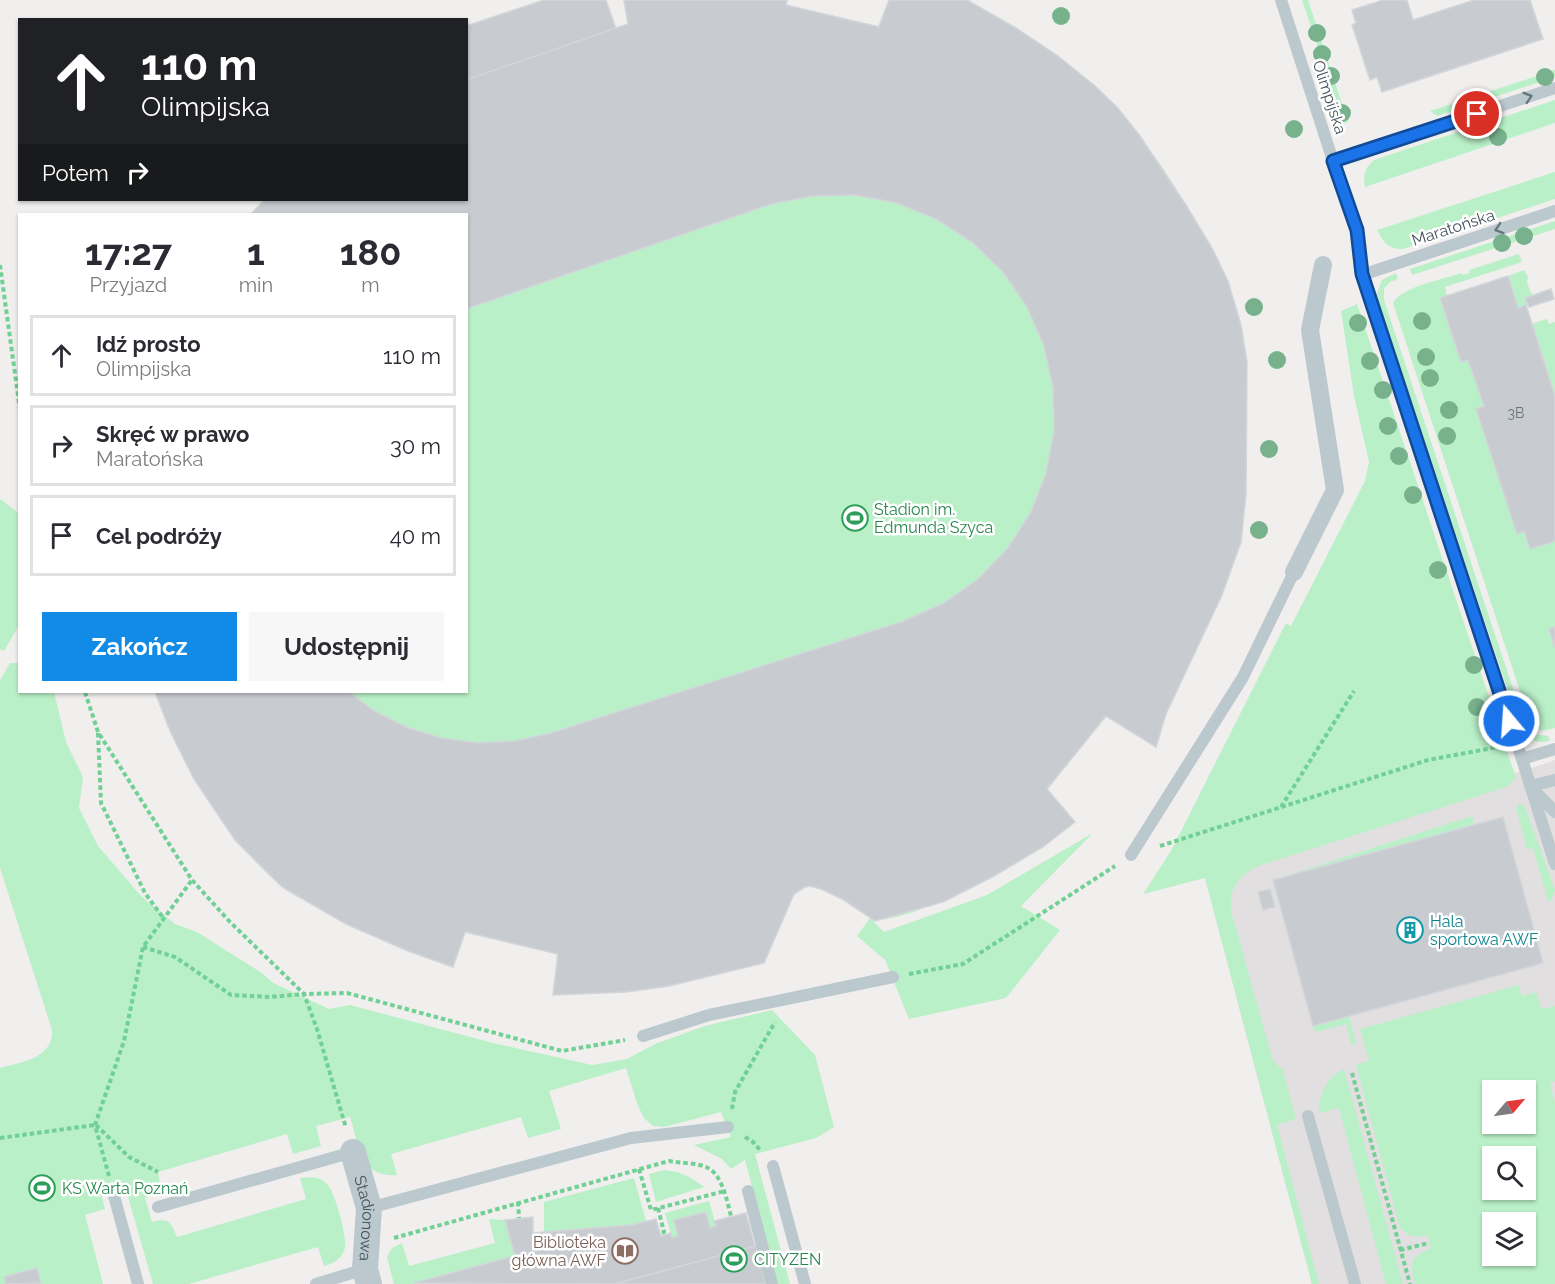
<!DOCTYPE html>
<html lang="pl">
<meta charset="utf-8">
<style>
body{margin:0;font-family:Raleway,sans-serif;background:#f7f7f7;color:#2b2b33;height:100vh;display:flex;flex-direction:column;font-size:22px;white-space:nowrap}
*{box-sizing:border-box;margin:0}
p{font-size:20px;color:#7c7c81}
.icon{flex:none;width:33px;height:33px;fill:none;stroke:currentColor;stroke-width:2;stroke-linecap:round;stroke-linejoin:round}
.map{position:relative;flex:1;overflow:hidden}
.sheet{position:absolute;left:18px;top:213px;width:450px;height:480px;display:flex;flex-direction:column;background:#fff;border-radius:0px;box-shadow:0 2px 4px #0004}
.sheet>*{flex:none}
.top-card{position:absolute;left:18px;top:18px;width:450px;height:183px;border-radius:0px;box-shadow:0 2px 4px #0004;background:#202124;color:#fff;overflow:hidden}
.needle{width:39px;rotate:61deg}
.controls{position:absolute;left:1482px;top:1080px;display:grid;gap:12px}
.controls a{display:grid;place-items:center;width:54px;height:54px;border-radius:0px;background:#fff;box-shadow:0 2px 4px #0004;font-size:30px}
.pin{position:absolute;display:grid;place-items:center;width:51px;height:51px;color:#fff;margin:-26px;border:3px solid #fff;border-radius:50%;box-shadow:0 2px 6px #0007}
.me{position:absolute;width:66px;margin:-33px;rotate:342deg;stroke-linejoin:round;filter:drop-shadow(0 0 4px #0008)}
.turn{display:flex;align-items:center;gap:21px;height:126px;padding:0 24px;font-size:27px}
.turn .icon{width:78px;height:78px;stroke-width:2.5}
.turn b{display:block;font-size:42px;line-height:51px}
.then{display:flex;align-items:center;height:57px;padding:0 24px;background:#0003;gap:12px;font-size:22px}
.eta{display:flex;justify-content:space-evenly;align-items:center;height:102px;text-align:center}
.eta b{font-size:36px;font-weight:700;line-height:42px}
.primary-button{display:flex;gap:12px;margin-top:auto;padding:12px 24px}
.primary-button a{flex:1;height:69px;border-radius:0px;background:#128be6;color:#fff;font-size:24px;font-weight:700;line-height:69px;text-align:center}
.primary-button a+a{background:#f7f7f7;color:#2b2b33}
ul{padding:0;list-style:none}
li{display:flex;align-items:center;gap:18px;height:81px;margin:0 12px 9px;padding:0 12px;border:3px solid #e1e1e2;border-radius:0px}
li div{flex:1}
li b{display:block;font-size:22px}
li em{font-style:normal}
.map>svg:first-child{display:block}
.education{fill:#e2dfe0;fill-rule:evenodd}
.green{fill:#baf0c8;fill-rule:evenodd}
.building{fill:#c8ccd1;stroke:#d2d5da;stroke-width:1.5}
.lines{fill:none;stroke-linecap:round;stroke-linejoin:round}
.path{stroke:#71d094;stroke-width:4;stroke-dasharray:4.5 3;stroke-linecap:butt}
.service{stroke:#bbc8ce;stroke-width:12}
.pedestrian{stroke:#bbc8ce;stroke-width:18}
.minor{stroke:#bbc8ce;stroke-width:26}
.tree{fill:#77b28c}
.oneway{stroke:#68777e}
.route-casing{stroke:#114b97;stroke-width:15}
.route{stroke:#1a73e8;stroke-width:10}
.labels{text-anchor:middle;stroke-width:5;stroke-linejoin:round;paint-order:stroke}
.number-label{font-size:14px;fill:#667279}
.street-label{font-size:16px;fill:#45545c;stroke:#fff}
.leisure-label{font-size:16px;fill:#27864d;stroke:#fff;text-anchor:start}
.culture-label{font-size:16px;fill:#0d838f;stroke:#fff;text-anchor:start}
.education-label{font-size:16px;fill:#785e54;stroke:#fff;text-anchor:end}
</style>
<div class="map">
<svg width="1555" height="1284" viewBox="0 0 1555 1284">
<rect width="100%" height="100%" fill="#f1eeee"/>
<!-- education -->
<path class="education" d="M 1555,760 L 1555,1284 L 1312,1284 L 1205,878 ZM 1492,1090 L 1526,1090 L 1526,1124 L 1492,1124 ZM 1492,1156 L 1526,1156 L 1526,1190 L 1492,1190 ZM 1492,1222 L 1526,1222 L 1526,1256 L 1492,1256 Z"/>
<!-- green -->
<g class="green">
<path d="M 624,0 L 787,0 L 786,5 L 878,26 L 889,0 L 967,0 L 1016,28 L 1095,86 L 1117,107 L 1163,168 L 1212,248 L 1228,281 L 1241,325 L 1247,362 L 1246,494 L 1241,542 L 1166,714 L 1156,747 L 1106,716 L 1047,789 L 1075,822 C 1026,861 972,893 913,912 C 901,916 884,921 872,920 L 884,932 L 987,895 L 1093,833 L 1021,906 L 1060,930 L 1006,998 L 909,1019 L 885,960 L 857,936 L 870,918 L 842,899 L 816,887 L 805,887 L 794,894 L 764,963 L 669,986 L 626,992 L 553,995 L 557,954 L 466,932 L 453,967 C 405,950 359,932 315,906 C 304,900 290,894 280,885 C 220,833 183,764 155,692 L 466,692 L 466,214 L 251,214 L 264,200 L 466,200 L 628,24 Z"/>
<polygon points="1302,0 1308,0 1348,122 1343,123"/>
<polygon points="1555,70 1555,77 1437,116 1430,111"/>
<path d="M 1555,100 L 1555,123 L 1365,187 C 1363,174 1365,168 1374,160 Z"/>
<path d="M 1555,172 L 1555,199 L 1403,249 C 1388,249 1384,243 1377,230 Z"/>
<polygon points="1555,221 1555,229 1412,275 1410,269"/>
<path d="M 1519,254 L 1522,262 L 1445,287 L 1447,296 L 1440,298 L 1461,362 L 1468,360 L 1484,406 L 1476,409 L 1517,533 L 1524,531 L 1530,549 L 1555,541 L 1555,627 L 1549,630 L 1555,648 L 1555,728 C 1544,731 1536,733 1530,722 L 1393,303 C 1401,287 1444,279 1461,273 L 1463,275 L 1470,273 L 1469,270 Z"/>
<polygon points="1524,270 1528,277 1527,283 1535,302 1518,308 1508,276"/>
<path d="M 1396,273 L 1398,279 L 1390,282 L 1384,288 L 1384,300 L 1524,722 L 1533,734 L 1548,736 L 1550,741 C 1537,744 1528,740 1521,730 L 1378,301 L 1377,293 L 1382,280 Z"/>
<path d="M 1357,304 L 1516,778 L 1506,787 L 1258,866 C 1235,877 1227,893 1233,918 L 1273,1061 L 1283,1070 L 1296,1119 L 1277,1125 L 1319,1284 L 1312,1284 L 1205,878 L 1143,894 L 1171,851 L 1286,623 L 1291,626 L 1365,481 L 1369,462 L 1354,396 L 1341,311 Z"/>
<polygon points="1547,319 1549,324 1555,322 1555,396 1531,324"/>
<path d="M 0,499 L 20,514 C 20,524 16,559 20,565 L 19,625 L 4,651 L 0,649 Z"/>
<path d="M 10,663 L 19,663 L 20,692 L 54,692 L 66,742 L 83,777 L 79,808 L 98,846 L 141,896 L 175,924 L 197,932 L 262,973 L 273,983 L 329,1009 L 350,1005 L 493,1043 L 592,1065 L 627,1059 L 655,1044 L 705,1026 L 772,1010 L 815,1055 L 834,1127 L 816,1138 L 755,1154 L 790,1284 L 778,1284 L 745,1160 L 731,1169 L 722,1159 L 694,1145 L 731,1137 L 721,1112 L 664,1127 L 653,1126 L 644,1118 L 638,1106 L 626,1068 L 549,1091 L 561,1129 L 528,1138 L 521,1117 L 391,1154 L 397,1175 C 359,1178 359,1144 350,1117 L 316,1126 L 321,1146 L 293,1154 L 287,1134 L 158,1172 C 161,1188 162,1192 145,1198 L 152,1222 C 169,1217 171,1222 177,1237 L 306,1199 L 300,1178 C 310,1177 319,1176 327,1184 C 335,1192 347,1236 345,1248 C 342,1258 334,1264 324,1266 L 318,1247 L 189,1284 L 153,1284 L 124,1183 L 100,1190 L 105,1209 L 85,1215 L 103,1284 L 0,1284 L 0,1068 C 22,1062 53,1059 52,1030 L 0,868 L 0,680 Z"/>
<polygon points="1519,803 1525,807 1555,890 1551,901 1548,902 1533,848 1527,849 1516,809"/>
<polygon points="1472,816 1474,825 1273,880"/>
<path d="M 1519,985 L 1522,996 L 1536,992 L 1541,1009 L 1555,1006 L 1555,1081 L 1550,1083 L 1555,1102 L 1555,1284 L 1415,1284 C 1409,1262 1410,1257 1431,1248 L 1427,1235 C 1415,1238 1409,1237 1400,1228 L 1356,1065 L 1369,1061 L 1360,1029 ZM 1492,1090 L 1526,1090 L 1526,1124 L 1492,1124 ZM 1492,1156 L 1526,1156 L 1526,1190 L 1492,1190 ZM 1492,1222 L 1526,1222 L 1526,1256 L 1492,1256 Z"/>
<polygon points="1349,1016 1356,1043 1351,1044 1346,1024 1315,1032 1313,1026"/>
<path d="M 1344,1069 L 1403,1284 L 1386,1284 L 1339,1108 L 1319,1113 C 1319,1093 1326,1078 1344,1069 Z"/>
<path d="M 665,1170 C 681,1172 691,1177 704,1187 L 656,1202 L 649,1174 Z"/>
<polygon points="634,1178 646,1221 632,1225 544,1232 544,1202"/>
<polygon points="709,1201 716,1226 710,1228 706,1212 674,1220 678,1236 672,1238 665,1213"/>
<polygon points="489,1219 505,1220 515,1256 414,1284 394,1284 387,1257 392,1248 402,1243 409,1266 495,1243"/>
</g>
<!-- building -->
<g class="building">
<polygon points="544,0 606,0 616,29 466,80 466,26"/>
<polygon points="624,0 787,0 786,5 879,27 889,0 967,0 1016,28 1058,56 1095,86 1117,107 1140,136 1186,205 1212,248 1228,281 1241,325 1247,362 1246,494 1241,542 1222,595 1166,714 1156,747 1106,716 1047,789 1075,822 1043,847 992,877 943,902 875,921 842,899 821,889 810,886 805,887 794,894 764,963 669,986 626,992 553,995 558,954 465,932 453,967 408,951 346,924 282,887 235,840 194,779 170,731 155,692 349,692 373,710 406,727 441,738 478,743 515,741 551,733 904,621 944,603 978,579 1008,548 1031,512 1046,473 1054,431 1053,388 1044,346 1027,307 1003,272 972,242 936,219 897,203 855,195 812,196 771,204 466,309 466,214 251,214 264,200 466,200 466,80 628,24"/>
<polygon points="1383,0 1407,0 1413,20 1474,0 1530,0 1543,39 1382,92 1377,77 1370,80 1352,25 1356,23 1352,10"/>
<polygon points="1508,276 1518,308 1526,305 1555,396 1555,541 1530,549 1524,531 1517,534 1476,409 1484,406 1468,360 1461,362 1440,298"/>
<polygon points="1551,289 1554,299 1529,307 1525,298"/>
<polygon points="1555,627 1555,648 1549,629"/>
<polygon points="1503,817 1543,963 1313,1026 1273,880"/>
<polygon points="1270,889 1275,907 1263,910 1258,892"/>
<polygon points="706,1212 710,1228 716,1226 714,1221 746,1213 755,1246 615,1284 414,1283 515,1256 505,1220 533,1217 533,1233 632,1225 656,1219 661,1236 671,1233 672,1238 678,1236 674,1220"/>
<polygon points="756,1246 766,1284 615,1284"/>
<polygon points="37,1268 41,1283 6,1284 4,1277"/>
</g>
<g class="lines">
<!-- path -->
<g class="path">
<polyline points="0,265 20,410"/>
<polyline points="85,692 98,732 192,880 230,922 304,994 347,993 562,1051 625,1040"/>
<polyline points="98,733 101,803 145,893 164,919"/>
<polyline points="1281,807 1354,691"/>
<polyline points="1160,846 1428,760 1498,747"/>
<polyline points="143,947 175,957 231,995 270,997 304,994 317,1029 346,1128"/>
<polyline points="909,974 963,964 1115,866"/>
<polyline points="1352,1073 1410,1284"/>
<polyline points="732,1109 735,1092 775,1022"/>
<polyline points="96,1125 129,1157 158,1172"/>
<polyline points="745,1137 753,1142 761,1151"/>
<polyline points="0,1138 95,1125"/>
<polyline points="639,1169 651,1210 725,1191"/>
<polyline points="109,1176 95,1125 124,1041 143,947 192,880"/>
<polyline points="518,1202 519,1218"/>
<polyline points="658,1208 664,1232 659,1233"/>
<path d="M 394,1238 L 669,1161 C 679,1163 700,1163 708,1168 C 723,1176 727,1202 731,1216"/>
<polyline points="1400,1250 1429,1243"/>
</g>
<!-- service -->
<g class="service">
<polyline points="1281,0 1333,161 1357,230 1362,275 1522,759 1555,749"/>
<polyline points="1333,161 1555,88"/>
<polyline points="1362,275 1555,211"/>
<polyline points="1522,759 1555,864"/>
<polyline points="1555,780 1530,786 1555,812"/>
<polyline points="1131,855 1243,677 1294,572"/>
<polyline points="643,1036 709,1015 893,977"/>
<polyline points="1308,1116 1355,1284"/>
<polyline points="773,1166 805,1284"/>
<polyline points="748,1191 772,1284"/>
<polyline points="113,1192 138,1284"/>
<polyline points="158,1207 353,1152"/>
<polyline points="369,1208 631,1138 728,1127"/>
<polyline points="316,1284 365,1269"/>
</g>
<!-- pedestrian -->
<polyline class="pedestrian" points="1294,572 1335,490 1310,330 1323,265"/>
<!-- minor -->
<path class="minor" id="s1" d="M 353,1152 L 369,1208 L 365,1269 L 369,1284"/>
</g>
<!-- trees -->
<g class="tree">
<circle cx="1061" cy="16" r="9"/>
<circle cx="1317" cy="33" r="9"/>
<circle cx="1322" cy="54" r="9"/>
<circle cx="1331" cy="76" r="9"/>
<circle cx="1545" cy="77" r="9"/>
<circle cx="1342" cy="113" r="9"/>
<circle cx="1294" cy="129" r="9"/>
<circle cx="1498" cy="137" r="9"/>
<circle cx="1524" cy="236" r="9"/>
<circle cx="1502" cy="243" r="9"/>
<circle cx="1254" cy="307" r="9"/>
<circle cx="1422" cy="321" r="9"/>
<circle cx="1358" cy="323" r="9"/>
<circle cx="1426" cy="357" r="9"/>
<circle cx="1277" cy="360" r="9"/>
<circle cx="1370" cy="361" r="9"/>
<circle cx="1430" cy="378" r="9"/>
<circle cx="1383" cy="390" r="9"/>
<circle cx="1449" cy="410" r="9"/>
<circle cx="1388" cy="426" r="9"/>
<circle cx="1447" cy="436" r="9"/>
<circle cx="1269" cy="449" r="9"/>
<circle cx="1399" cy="456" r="9"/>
<circle cx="1413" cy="495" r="9"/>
<circle cx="1259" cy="530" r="9"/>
<circle cx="1438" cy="570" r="9"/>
<circle cx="1474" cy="665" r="9"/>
<circle cx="1477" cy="707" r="9"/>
</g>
<!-- one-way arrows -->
<defs><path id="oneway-chevron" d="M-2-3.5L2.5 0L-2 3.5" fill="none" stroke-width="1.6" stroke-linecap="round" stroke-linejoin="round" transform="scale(1.5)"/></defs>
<g class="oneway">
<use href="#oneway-chevron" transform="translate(1528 97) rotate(-18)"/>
<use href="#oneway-chevron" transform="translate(1499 229) rotate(162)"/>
</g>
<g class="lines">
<!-- route casing -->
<g class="route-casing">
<polyline id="route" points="1477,114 1333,161 1357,230 1362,274 1509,721"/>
</g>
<!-- route -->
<use href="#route" class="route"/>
</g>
<!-- icons -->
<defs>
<g id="stadium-ring" transform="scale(1.35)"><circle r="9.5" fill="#fff" stroke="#2e9e5b" stroke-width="1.5"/><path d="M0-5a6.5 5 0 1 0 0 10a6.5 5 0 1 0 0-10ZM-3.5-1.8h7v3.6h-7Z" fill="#2e9e5b"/></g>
<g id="building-ring" transform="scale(1.35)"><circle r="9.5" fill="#fff" stroke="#0f9aa8" stroke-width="1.5"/><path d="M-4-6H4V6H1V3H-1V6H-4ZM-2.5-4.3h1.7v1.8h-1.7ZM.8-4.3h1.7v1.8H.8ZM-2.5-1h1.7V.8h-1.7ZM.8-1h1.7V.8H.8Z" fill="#0f9aa8"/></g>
<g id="library-ring" transform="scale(1.35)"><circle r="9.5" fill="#fff" stroke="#8d6e63" stroke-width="1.5"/><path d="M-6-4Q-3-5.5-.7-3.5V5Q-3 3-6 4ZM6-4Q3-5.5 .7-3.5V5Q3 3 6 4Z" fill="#8d6e63"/></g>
</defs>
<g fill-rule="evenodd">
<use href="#stadium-ring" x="855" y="518"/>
<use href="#building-ring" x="1410" y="930"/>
<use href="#stadium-ring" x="42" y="1188"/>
<use href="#library-ring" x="625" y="1251"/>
<use href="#stadium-ring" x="734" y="1259"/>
</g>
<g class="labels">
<!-- number labels -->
<g class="number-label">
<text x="1516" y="418">3B</text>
</g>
<!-- street labels -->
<g class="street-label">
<text transform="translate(1330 97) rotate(72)" y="6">Olimpijska</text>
<text transform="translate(1453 227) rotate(-18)" y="6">Maratońska</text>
<text dy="6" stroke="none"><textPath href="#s1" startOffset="68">Stadionowa</textPath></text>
</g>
<!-- leisure labels -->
<g class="leisure-label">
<text x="874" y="515">Stadion im.<tspan x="874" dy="18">Edmunda Szyca</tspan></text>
<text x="62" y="1194">KS Warta Poznań</text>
<text x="754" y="1265">CITYZEN</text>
</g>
<!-- culture labels -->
<g class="culture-label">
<text x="1430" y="927">Hala<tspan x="1430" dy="18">sportowa AWF</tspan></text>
</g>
<!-- education labels -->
<g class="education-label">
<text x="606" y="1248">Biblioteka<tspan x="606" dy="18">główna AWF</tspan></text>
</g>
</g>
</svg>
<div class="controls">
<a><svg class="needle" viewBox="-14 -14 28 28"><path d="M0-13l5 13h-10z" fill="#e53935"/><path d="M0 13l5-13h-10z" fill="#7c7c81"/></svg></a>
<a><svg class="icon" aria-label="search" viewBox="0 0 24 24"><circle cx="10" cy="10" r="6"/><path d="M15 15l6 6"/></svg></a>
<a><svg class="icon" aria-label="layers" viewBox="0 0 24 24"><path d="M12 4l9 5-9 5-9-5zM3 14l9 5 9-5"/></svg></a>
</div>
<div class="pin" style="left:1477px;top:114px;background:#d93025"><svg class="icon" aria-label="arrive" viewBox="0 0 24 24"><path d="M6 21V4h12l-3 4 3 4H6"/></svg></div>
<svg class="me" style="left:1509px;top:721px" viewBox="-20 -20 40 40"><circle r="17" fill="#1a73e8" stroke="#fff" stroke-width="3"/><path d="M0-11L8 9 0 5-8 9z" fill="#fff"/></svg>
<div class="top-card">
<div class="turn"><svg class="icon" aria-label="ahead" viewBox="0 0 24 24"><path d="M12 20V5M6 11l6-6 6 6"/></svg><div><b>110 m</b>Olimpijska</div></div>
<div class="then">Potem<svg class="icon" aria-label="right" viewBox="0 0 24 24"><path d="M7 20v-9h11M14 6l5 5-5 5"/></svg></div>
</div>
<section class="sheet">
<div class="eta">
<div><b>17:27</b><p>Przyjazd</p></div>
<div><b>1</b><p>min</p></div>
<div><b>180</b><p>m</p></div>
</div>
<ul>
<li><svg class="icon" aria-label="ahead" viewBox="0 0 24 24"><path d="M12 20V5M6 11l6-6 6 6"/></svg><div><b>Idź prosto</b><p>Olimpijska</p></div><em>110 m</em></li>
<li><svg class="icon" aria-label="right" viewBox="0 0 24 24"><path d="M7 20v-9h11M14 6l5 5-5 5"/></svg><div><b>Skręć w prawo</b><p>Maratońska</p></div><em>30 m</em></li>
<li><svg class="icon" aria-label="arrive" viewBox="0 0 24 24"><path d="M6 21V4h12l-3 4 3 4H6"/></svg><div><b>Cel podróży</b></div><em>40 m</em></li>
</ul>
<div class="primary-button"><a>Zakończ</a><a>Udostępnij</a></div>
</section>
</div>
